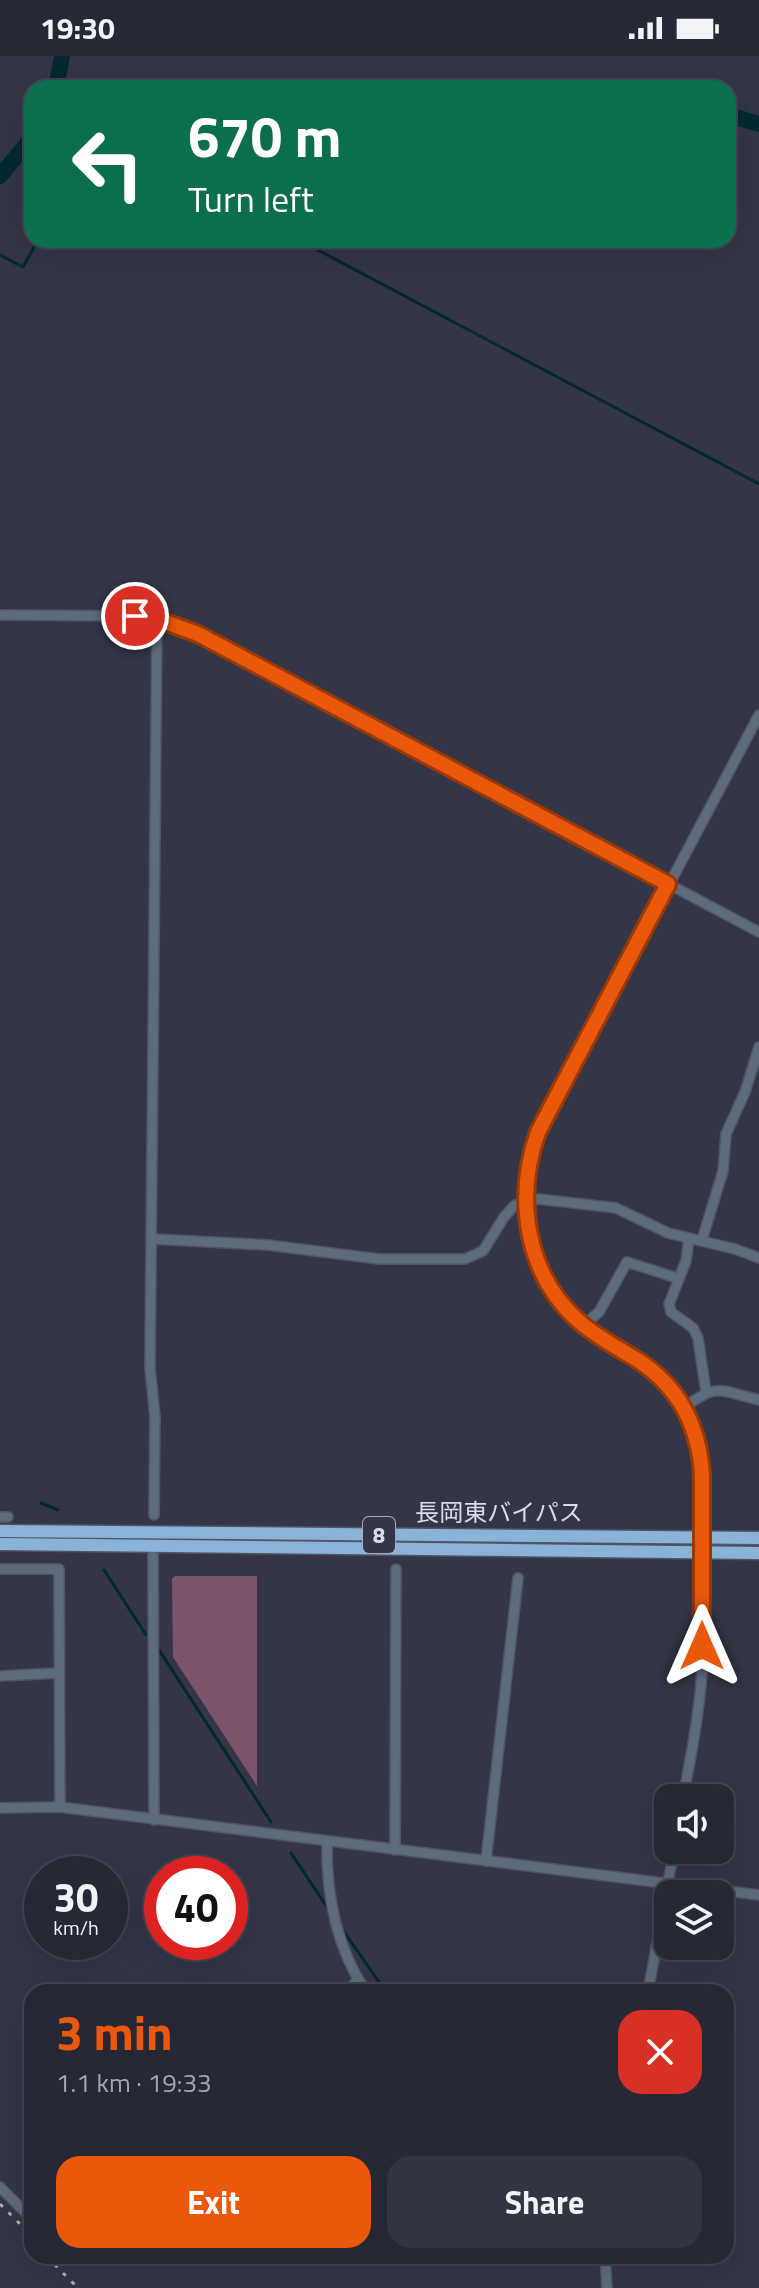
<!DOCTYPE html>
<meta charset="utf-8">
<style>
body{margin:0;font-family:"Titillium Web","Noto Sans JP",sans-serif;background:#333442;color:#f1f3f6;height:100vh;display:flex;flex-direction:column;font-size:30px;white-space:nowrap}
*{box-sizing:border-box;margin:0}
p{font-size:26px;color:#a4a6ad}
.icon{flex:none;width:44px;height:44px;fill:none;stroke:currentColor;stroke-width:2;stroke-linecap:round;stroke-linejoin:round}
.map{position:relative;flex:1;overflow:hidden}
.panel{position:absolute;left:24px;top:1928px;width:710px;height:280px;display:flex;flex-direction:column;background:#272836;border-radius:24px;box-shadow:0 8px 32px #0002,0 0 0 2px #434451}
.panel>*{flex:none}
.guide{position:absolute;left:24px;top:24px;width:712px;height:168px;border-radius:24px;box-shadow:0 8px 32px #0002,0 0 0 2px #434451;background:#0b6e4f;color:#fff;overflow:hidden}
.controls{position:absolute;left:654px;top:1728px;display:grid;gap:16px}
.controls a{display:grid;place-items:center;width:80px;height:80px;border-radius:16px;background:#272836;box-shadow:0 8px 32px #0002,0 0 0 2px #434451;font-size:40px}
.speed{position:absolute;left:24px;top:1800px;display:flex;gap:16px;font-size:40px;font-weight:700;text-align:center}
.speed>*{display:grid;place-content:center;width:104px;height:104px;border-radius:50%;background:#272836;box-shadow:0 8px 32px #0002,0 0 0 2px #434451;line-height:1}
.speed small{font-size:20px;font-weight:400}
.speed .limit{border:12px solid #d22;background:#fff;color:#111}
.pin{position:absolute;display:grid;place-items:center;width:68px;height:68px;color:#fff;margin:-34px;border:4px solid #fff;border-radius:50%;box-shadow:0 2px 8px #0007}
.me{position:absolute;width:88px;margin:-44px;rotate:0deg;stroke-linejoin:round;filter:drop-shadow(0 0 6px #0008)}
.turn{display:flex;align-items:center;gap:28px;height:168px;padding:0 32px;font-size:36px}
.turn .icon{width:104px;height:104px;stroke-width:2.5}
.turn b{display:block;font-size:56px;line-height:68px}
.round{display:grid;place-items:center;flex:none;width:84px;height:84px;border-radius:24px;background:#333442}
.headline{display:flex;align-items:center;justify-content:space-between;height:136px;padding:0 32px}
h1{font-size:48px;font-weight:700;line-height:60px;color:#ea580c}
.button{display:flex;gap:16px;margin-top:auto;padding:16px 32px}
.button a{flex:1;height:92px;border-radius:24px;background:#ea580c;color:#fff;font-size:32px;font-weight:700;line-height:92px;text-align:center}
.button a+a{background:#333442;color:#f1f3f6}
.status{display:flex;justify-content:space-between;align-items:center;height:56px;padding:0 40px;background:#272836;direction:ltr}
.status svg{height:22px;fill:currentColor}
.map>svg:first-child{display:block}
.green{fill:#7b536b}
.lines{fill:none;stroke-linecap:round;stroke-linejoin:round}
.stream{stroke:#032930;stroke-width:3}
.river{stroke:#032930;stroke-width:16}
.minor-casing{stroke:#525465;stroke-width:12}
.highway-casing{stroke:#525465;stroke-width:15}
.minor{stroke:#5c6c7c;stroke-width:9}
.highway{stroke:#89b3d9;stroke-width:12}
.rail{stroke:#abadba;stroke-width:3;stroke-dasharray:4 8;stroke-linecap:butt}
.route-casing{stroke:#983908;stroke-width:20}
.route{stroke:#ea580c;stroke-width:14}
.labels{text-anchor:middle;stroke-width:6;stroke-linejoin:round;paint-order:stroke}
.shield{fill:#343648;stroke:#a8aab8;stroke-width:2}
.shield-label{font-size:22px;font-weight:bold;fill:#dadce8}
.street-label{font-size:24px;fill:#dadce8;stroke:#343648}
</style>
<div class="status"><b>19:30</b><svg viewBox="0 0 49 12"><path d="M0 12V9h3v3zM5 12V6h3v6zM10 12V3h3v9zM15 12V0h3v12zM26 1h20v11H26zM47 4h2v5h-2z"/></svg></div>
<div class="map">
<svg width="759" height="2232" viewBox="0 0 759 2232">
<rect width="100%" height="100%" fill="#343648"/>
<!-- green -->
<polygon class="green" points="175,1520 257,1520 257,1730 173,1601 172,1523"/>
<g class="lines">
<!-- stream -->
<g class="stream">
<polyline points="299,184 759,428"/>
<polyline points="0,199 23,211 38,184"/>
<polyline points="41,1447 58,1454"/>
<polyline points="104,1514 146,1579"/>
<polyline points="159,1594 271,1766"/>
<polyline points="291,1797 329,1854"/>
<polyline points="340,1870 386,1936"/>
</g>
<!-- river -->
<g class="river">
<polyline points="56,32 62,0"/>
<polyline points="728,59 759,68"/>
<polyline points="0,120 32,82"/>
</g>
<!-- minor casing -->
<g class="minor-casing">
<g id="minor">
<polyline points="0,559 135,560 157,563 187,573 759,876"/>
<polyline points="153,1183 268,1189 379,1203 465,1203 483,1195 504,1161 515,1149 539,1143 616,1152 668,1177 735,1193 759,1202"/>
<polyline points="689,1183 686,1205 669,1248 671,1256 693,1272 698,1282 706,1336"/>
<polyline points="702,1184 723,1115 726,1078 745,1036 759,991"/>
<polyline points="584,1269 599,1256 627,1206 677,1222"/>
<path d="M 685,1351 C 718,1326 721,1335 759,1344"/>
<polyline points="154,1459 155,1361 150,1312 157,563"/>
<polyline points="0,1461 8,1461"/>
<polyline points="153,1498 154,1764"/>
<polyline points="0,1513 59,1513 60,1751"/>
<polyline points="0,1620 58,1617"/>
<path d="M 683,1742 C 691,1700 699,1659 702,1616 C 705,1570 701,1523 702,1477 C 702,1441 706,1403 693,1369 C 675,1323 640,1310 603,1284 C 533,1233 509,1158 538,1076 L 759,659"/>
<polyline points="0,1752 60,1751 759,1839"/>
<path d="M 327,1785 C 326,1839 336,1891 366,1936"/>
<polyline points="395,1794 396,1513"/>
<polyline points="486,1805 518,1522"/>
<polyline points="346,1936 358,1924"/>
<polyline points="648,1936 674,1794"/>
<polyline points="0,2131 32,2163"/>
<polyline points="605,2200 607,2232"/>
</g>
</g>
<!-- highway casing -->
<g class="highway-casing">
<g id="highway">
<polyline points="0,1475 759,1482"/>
<polyline points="0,1488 759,1497"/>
</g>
</g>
<!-- minor -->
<use href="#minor" class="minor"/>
<!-- highway -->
<use href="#highway" class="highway"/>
<!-- rail -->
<g class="rail">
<polyline points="0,2148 32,2180"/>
<polyline points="46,2200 78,2232"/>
</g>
</g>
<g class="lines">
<!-- route casing -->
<g class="route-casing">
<path id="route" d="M 135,560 L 157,563 L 198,578 L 668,828 L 538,1076 C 514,1143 526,1221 582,1268 C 600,1283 620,1293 639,1305 C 680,1332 699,1371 702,1419 L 702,1590"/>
</g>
<!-- route -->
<use href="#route" class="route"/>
</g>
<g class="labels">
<!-- shield labels -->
<rect class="shield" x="363" y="1461" width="32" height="36" rx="6"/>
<g class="shield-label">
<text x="379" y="1487">8</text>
</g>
<!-- street labels -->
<g class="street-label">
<text x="499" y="1465">長岡東バイパス</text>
</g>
</g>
</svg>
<div class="controls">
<a><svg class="icon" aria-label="sound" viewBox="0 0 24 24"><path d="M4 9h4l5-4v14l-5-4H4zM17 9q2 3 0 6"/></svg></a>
<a><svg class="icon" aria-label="layers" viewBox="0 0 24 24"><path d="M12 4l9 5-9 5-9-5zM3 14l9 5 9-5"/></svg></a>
</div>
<div class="speed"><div>30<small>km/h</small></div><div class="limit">40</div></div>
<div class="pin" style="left:135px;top:560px;background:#d93025"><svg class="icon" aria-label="arrive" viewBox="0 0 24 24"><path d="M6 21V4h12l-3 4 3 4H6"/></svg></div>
<svg class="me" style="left:702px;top:1590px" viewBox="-20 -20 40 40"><path d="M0-17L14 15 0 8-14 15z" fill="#ea580c" stroke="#fff" stroke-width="4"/></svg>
<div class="guide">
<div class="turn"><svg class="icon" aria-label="left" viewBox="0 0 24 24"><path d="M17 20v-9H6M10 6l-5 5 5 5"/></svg><div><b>670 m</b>Turn left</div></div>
</div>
<section class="panel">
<div class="headline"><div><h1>3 min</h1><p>1.1 km · 19:33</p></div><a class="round" style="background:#d93025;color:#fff"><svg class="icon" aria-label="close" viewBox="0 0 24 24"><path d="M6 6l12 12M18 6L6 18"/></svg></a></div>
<div class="button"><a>Exit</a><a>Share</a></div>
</section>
</div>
